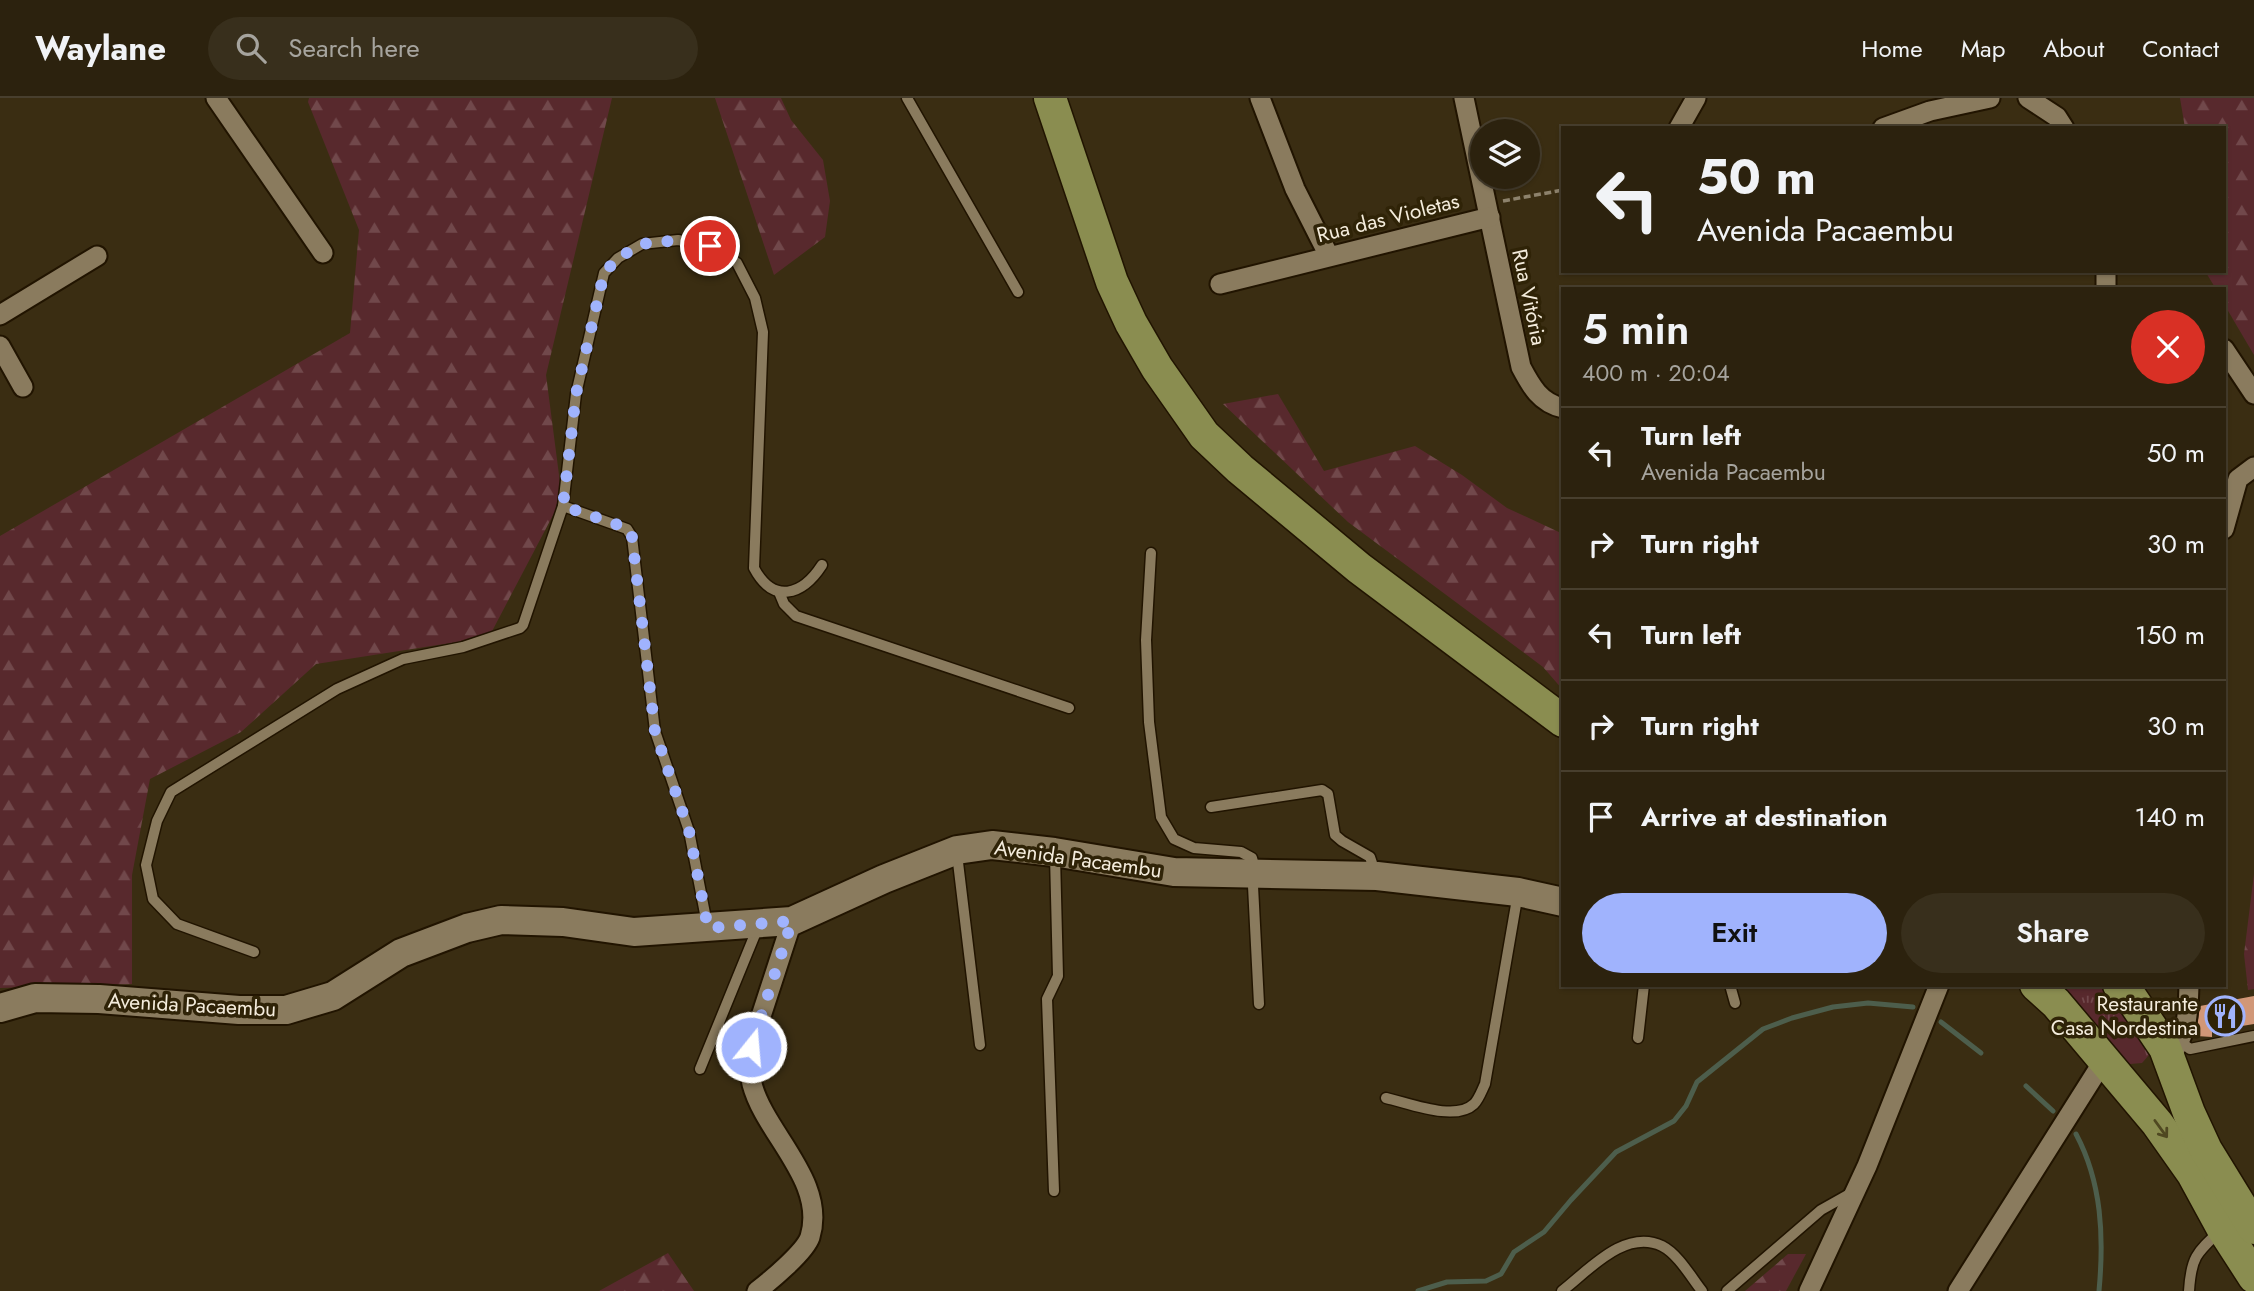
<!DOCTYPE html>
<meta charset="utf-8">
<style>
body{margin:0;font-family:Jost,sans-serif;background:#382f1c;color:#f1f3f6;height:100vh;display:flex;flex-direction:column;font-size:26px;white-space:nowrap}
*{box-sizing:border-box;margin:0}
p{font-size:23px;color:#a6a49e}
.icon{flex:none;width:38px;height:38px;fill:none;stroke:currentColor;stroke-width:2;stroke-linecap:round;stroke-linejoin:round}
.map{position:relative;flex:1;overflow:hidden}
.sheet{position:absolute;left:1561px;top:189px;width:665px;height:700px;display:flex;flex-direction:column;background:#2c220e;border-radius:0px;box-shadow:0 2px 5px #0004,0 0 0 2px #483f2e}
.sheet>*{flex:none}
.top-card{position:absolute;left:1561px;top:28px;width:665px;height:147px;border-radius:0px;box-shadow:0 2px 5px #0004,0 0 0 2px #483f2e;background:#2c220e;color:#f1f3f6;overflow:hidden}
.buttons{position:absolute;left:1470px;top:21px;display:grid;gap:14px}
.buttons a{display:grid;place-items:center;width:70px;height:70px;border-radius:50%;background:#2c220e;box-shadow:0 2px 5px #0004,0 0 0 2px #483f2e;font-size:35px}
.pin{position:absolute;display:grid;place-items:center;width:60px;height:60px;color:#fff;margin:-30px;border:4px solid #fff;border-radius:50%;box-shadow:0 2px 7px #0007}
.me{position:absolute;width:77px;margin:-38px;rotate:17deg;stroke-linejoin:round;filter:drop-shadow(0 0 5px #0008)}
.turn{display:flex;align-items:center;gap:24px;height:147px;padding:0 21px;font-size:32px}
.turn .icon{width:91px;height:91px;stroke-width:2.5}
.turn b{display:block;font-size:49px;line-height:60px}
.round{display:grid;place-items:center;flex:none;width:74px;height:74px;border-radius:37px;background:#382f1c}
.overview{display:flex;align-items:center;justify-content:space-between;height:119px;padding:0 21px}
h1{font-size:42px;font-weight:600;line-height:52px}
.cta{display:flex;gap:14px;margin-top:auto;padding:14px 21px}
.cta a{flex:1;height:80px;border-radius:42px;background:#a0b3fd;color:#111;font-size:28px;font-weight:600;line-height:80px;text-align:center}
.cta a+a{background:#382f1c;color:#f1f3f6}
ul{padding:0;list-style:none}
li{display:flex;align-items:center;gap:21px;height:91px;padding:0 21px;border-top:2px solid #483f2e}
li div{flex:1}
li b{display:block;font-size:26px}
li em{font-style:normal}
header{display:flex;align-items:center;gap:42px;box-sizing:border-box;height:98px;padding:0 35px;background:#2c220e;border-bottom:2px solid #483f2e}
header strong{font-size:33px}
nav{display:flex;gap:38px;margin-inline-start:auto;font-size:24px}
.search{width:490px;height:63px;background:#382f1c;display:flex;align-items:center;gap:18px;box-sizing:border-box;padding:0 24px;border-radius:38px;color:#a6a49e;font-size:26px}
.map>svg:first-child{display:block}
.grass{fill:url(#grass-tufts)}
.forest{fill:url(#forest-firs)}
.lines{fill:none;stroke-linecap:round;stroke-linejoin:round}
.stream{stroke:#4d5e4c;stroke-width:5}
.building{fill:#d19777}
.lane-casing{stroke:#211400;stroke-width:13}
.street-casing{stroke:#211400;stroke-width:23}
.secondary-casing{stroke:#211400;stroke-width:32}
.primary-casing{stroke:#211400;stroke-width:35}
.path{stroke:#8d826c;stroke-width:3.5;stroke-dasharray:7 3.5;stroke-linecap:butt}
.lane{stroke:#8a7b5e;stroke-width:10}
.street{stroke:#8a7b5e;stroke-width:19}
.secondary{stroke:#8a7b5e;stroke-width:28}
.primary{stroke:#8a8d50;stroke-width:32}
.oneway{stroke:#4f4821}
.route{stroke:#a0b3fd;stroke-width:12;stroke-dasharray:0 21.6}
.labels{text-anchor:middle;stroke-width:7;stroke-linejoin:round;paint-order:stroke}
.street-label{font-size:21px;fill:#f4ecdc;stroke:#2f2307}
.poi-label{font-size:21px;fill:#f4ecdc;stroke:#2f2307;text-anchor:end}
</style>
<header>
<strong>Waylane</strong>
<div class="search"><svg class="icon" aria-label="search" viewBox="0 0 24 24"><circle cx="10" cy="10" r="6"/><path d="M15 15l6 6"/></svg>Search here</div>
<nav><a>Home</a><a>Map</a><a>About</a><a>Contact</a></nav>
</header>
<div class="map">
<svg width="2254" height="1193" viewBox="0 0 2254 1193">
<defs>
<pattern id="grass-tufts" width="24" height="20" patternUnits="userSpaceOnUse" patternTransform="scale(1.75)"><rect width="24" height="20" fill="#58292d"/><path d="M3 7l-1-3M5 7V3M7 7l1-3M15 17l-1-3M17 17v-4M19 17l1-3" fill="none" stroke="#71484b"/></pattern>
<pattern id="forest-firs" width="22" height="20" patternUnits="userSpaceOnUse" patternTransform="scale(1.75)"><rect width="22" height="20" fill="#58292d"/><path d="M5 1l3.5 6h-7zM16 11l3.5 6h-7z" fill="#71484b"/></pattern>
</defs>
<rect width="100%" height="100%" fill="#3a2d12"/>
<!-- grass -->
<path class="grass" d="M 2060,887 L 2103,887 C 2123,909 2145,927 2149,957 L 2142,965 L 2130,966 L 2118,961 L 2075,901 Z"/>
<!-- forest -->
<g class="forest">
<polygon points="309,0 612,0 546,277 562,400 489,539 316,566 241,634 150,681 132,777 132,886 0,890 0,438 350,235 359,132 308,4"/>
<polygon points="715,0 781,0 791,22 823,62 830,103 825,139 774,177"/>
<polygon points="2180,0 2254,0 2254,257 2224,206 2224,191 2216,191 2205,173 2224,173 2224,30 2185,30"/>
<polygon points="1278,296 1324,373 1415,348 1462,377 1507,410 1561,435 1563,592 1543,569 1348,424 1223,306"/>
<polygon points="2254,776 2254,891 2248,892 2244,856"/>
<polygon points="668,1155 694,1193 599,1193"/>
<polygon points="1788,1156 1806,1156 1786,1193 1745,1193"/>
</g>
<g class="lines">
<!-- stream -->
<g class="stream">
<polyline points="1941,924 1981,955"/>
<polyline points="2026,988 2053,1013"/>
<path d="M 2076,1036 C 2102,1085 2104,1139 2099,1193"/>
<polyline points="1418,1193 1447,1184 1486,1183 1501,1176 1514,1154 1544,1134 1571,1102 1616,1054 1674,1023 1686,1008 1697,984 1763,931 1792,920 1833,909 1868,905 1913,909"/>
</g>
</g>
<!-- building -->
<polygon class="building" points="2254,898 2254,926 2212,933 2212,939 2196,938 2200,908"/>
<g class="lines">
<!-- lane casing -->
<g class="lane-casing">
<g id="lane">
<polyline points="907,0 1018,194"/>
<polyline points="563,408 627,431 632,439 655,633 689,733 707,826"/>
<polyline points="1151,455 1146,542 1149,624 1161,719 1174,741 1194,750 1241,754 1252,760 1256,775 1253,788 1259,906"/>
<polyline points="779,494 784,506 796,518 1069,610"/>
<polyline points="1211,709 1322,692 1328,696 1335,737 1342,743 1370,759 1375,774"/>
<polyline points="957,756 980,947"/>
<path d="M 254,854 L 177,826 L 153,801 L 146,767 L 157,723 L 171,694 L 337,591 L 403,561 L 463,549 L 520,530 L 523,527 L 563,408 L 576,296 L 604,175 L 618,160 L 642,146 L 678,142 L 710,148 L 737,165 L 755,200 L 763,234 L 754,470 C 773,506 802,498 822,467"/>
<polyline points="1730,887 1735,905"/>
<polyline points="1638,940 1644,887"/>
<polyline points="2181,944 2190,951 2254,938"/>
<polyline points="700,971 758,829"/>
<path d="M 1386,1000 C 1409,1005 1455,1024 1474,1006 C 1479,1001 1482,992 1485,986 L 1518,795"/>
<polyline points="1054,1093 1047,901 1058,878 1055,758"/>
<path d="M 1562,1193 C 1588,1173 1625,1130 1662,1148 C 1678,1156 1691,1179 1702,1193"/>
<polyline points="1727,1193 1821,1112 1853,1094"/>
<path d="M 2189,1193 C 2191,1160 2196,1155 2220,1133"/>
</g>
</g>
<!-- street casing -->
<g class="street-casing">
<g id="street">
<polyline points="216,0 323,155"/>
<polyline points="1260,0 1295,91 1329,158"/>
<path d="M 1464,0 L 1521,269 C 1531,288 1540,305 1563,310"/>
<polyline points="2028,0 2057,19 2064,30"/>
<polyline points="1679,30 1696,0"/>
<polyline points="1883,30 1930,13 1990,0"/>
<polyline points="1220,186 1490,119"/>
<polyline points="2106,191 2106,173"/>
<polyline points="0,217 97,158"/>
<polyline points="0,248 23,289"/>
<polyline points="2224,251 2254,296"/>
<polyline points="2224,431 2238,381 2254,369"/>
<path d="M 2169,960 C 2188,934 2188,918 2189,887"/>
<path d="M 757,1193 C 770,1183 805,1154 810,1139 C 827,1083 765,1036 752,986 C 749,974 751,961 751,949 L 792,823"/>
<polyline points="1809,1193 1867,1068 1939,887"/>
<polyline points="1958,1193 2104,962"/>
</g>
</g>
<!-- secondary casing -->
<g class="secondary-casing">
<polyline id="secondary" points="0,910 35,900 99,901 239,912 286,912 333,898 401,855 467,830 501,822 563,824 634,834 792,823 884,781 957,752 992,747 1054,754 1174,774 1377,778 1518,794 1563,804"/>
</g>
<!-- primary casing -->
<g class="primary-casing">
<g id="primary">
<polyline points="1050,0 1112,184 1131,225 1157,270 1204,337 1240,371 1359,470 1563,623"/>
<polyline points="2036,887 2056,905 2157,1025 2193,1076 2223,1131 2254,1179"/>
<polyline points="2119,887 2132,901 2165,950 2189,1015 2206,1052 2254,1130"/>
</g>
</g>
<!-- path -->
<polyline class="path" points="1503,103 1563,92"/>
<!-- lane -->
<use href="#lane" class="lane"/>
<!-- street -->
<use href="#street" class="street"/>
<!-- secondary -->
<use href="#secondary" class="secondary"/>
<!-- primary -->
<use href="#primary" class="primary"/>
</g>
<!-- one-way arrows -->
<defs><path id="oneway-shaft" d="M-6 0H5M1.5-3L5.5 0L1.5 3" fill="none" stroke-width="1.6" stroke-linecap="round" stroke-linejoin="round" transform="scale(1.75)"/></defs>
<use class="oneway" href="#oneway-shaft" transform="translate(2161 1031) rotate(54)"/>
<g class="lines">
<!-- route -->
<polyline class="route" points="710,148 678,142 642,146 618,160 604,175 576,296 563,408 627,430 632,439 655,634 689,733 708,830 792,823 751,949"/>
</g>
<!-- icons -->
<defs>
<g id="restaurant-ring" transform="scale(2.0125)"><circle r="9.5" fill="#2f2307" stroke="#a0b3fd" stroke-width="1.5"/><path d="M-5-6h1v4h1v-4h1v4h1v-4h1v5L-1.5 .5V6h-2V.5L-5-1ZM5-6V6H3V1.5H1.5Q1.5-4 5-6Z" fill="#a0b3fd"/></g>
</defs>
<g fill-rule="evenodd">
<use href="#restaurant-ring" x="2225" y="918"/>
</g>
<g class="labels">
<!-- street labels -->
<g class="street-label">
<text transform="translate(1388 120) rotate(-14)" y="7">Rua das Violetas</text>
<text transform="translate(1529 199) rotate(78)" y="7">Rua Vitória</text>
<text transform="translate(1078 761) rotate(8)" y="7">Avenida Pacaembu</text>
<text transform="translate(192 907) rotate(3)" y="7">Avenida Pacaembu</text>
</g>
<!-- poi labels -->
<g class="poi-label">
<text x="2198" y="913">Restaurante<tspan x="2198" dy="24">Casa Nordestina</tspan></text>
</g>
</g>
</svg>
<div class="buttons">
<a><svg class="icon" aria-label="layers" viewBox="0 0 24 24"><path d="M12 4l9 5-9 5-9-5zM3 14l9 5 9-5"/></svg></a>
</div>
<div class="pin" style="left:710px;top:148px;background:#d93025"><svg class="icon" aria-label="arrive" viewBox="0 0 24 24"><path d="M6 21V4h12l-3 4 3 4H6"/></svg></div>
<svg class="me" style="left:751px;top:949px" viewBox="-20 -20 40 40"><circle r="17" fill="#a0b3fd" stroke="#fff" stroke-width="3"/><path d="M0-11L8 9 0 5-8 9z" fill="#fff"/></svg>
<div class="top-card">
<div class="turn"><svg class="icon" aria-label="left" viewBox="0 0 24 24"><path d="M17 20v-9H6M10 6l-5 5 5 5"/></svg><div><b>50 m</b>Avenida Pacaembu</div></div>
</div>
<section class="sheet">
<div class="overview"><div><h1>5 min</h1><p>400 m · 20:04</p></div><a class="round" style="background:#d93025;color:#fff"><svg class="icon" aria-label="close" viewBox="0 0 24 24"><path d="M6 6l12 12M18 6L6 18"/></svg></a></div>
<ul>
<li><svg class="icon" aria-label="left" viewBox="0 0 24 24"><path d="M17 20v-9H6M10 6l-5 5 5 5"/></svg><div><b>Turn left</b><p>Avenida Pacaembu</p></div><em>50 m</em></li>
<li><svg class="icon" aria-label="right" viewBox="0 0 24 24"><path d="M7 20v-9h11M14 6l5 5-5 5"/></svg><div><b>Turn right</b></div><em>30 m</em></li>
<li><svg class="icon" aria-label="left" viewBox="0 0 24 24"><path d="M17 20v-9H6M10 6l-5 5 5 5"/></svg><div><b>Turn left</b></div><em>150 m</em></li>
<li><svg class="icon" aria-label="right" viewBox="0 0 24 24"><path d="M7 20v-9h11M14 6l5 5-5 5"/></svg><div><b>Turn right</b></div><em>30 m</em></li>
<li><svg class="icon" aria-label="arrive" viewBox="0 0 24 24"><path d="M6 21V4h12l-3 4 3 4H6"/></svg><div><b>Arrive at destination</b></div><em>140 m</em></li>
</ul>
<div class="cta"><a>Exit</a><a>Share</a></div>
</section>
</div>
